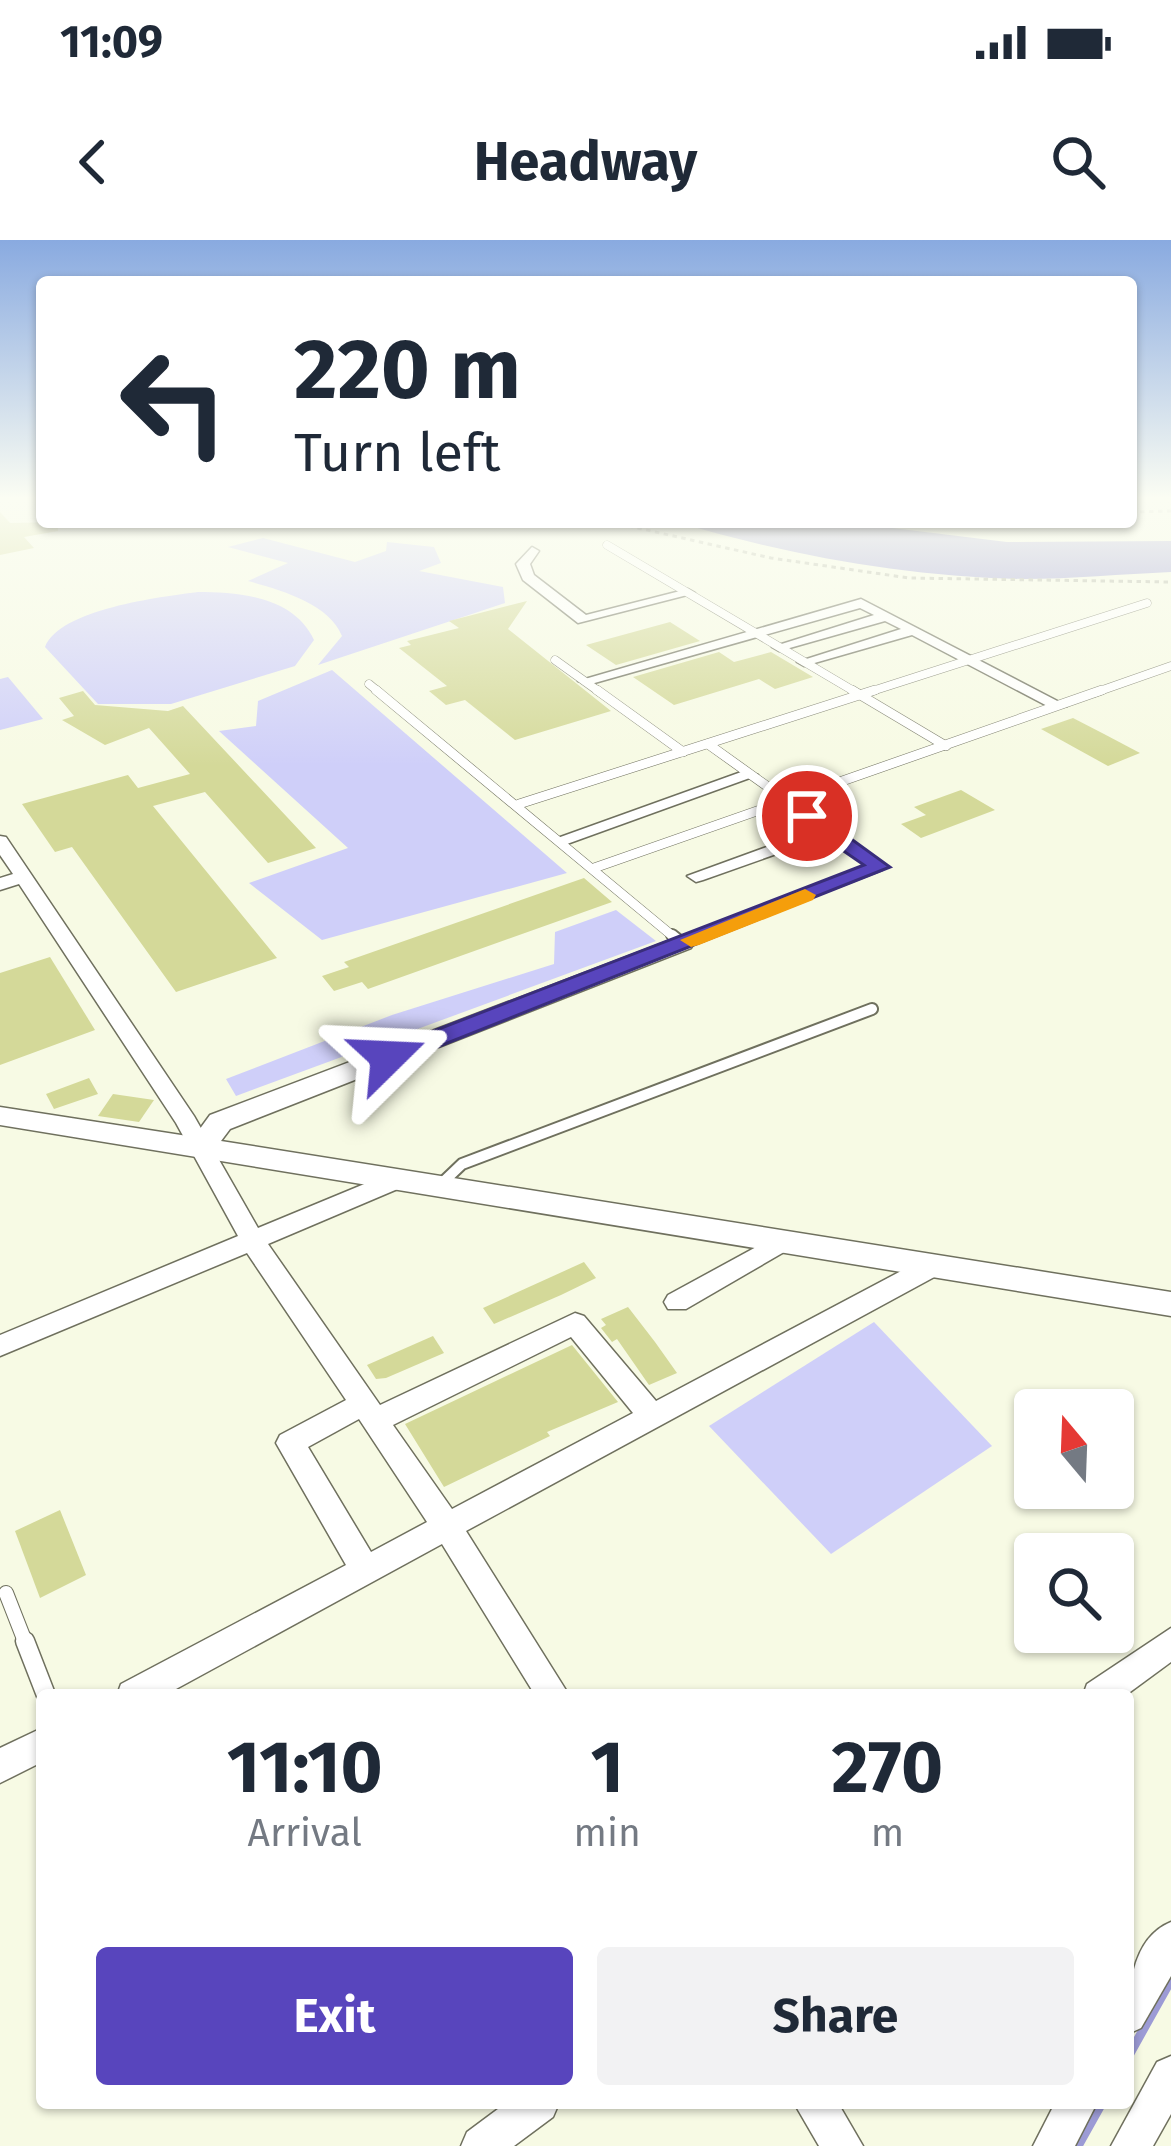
<!DOCTYPE html>
<style>
body{margin:0;font-family:"Fira Sans",sans-serif;background:#f2f2f3;color:#1f2937;height:100vh;display:flex;flex-direction:column;font-size:45px;white-space:nowrap}
*{box-sizing:border-box;margin:0}
p{font-size:39px;color:#747a83}
.icon{flex:none;width:66px;height:66px;fill:none;stroke:currentColor;stroke-width:2;stroke-linecap:round;stroke-linejoin:round}
.map{position:relative;flex:1;overflow:hidden}
.drawer{position:absolute;left:36px;top:1449px;width:1098px;height:420px;display:flex;flex-direction:column;background:#fff;border-radius:12px;box-shadow:0 3px 9px #0004}
.drawer>*{flex:none}
.hud{position:absolute;left:36px;top:36px;width:1101px;height:252px;border-radius:12px;box-shadow:0 3px 9px #0004;background:#fff;color:#1f2937;overflow:hidden}
.needle{width:78px;rotate:341deg}
.tools{position:absolute;left:1014px;top:1149px;display:grid;gap:24px}
.tools a{display:grid;place-items:center;width:120px;height:120px;border-radius:12px;background:#fff;box-shadow:0 3px 9px #0004;font-size:60px}
.pin{position:absolute;display:grid;place-items:center;width:102px;height:102px;color:#fff;margin:-51px;border:6px solid #fff;border-radius:50%;box-shadow:0 3px 12px #0007}
.me{position:absolute;width:132px;margin:-66px;rotate:69deg;stroke-linejoin:round;filter:drop-shadow(0 0 9px #0008)}
.turn{display:flex;align-items:center;gap:42px;height:252px;padding:0 60px;font-size:54px}
.turn .icon{width:156px;height:156px;stroke-width:2.5}
.turn b{display:block;font-size:84px;line-height:102px}
.eta{display:flex;justify-content:space-evenly;align-items:center;height:204px;text-align:center}
.eta b{font-size:72px;font-weight:700;line-height:84px}
.primary-button{display:flex;gap:24px;margin-top:auto;padding:24px 60px}
.primary-button a{flex:1;height:138px;border-radius:12px;background:#5845bd;color:#fff;font-size:48px;font-weight:700;line-height:138px;text-align:center}
.primary-button a+a{background:#f2f2f3;color:#1f2937}
.status{display:flex;justify-content:space-between;align-items:center;height:84px;padding:0 60px;background:#fff;direction:ltr}
.status svg{height:33px;fill:currentColor}
header{display:flex;justify-content:space-between;align-items:center;height:156px;padding:0 60px;background:#fff;font-size:54px;font-weight:700}
.map>svg:first-child{display:block}
.green{fill:#cfcff9}
.water{fill:#9c9bd5}
.lines{fill:none;stroke-linecap:round;stroke-linejoin:round}
.stream{stroke:#9c9bd5;stroke-width:9}
.building{fill:#d4d999}
.service-far4-casing{stroke:#6f705e;stroke-width:9}
.service-far3-casing{stroke:#6f705e;stroke-width:10}
.service-far2-casing{stroke:#6f705e;stroke-width:14}
.service-far1-casing{stroke:#6f705e;stroke-width:16}
.service-casing{stroke:#6f705e;stroke-width:21}
.minor-casing{stroke:#6f705e;stroke-width:3}
.tertiary-casing{stroke:#6f705e;stroke-width:3}
.path{stroke:#b2b4a3;stroke-width:3;stroke-dasharray:4.5 4.5;stroke-linecap:butt}
.service-far4{stroke:#fff;stroke-width:8}
.service-far3{stroke:#fff;stroke-width:9}
.service-far2{stroke:#fff;stroke-width:10}
.service-far1{stroke:#fff;stroke-width:14}
.service{stroke:#fff;stroke-width:18}
.minor{fill:#fff;fill-rule:evenodd}
.tertiary{fill:#fff;fill-rule:evenodd}
.route{fill:#5845bd;stroke:#392d7b;stroke-width:3}
.slow{fill:#f59e0b}
</style>
<div class="status"><b>11:09</b><svg viewBox="0 0 49 12"><path d="M0 12V9h3v3zM5 12V6h3v6zM10 12V3h3v9zM15 12V0h3v12zM26 1h20v11H26zM47 4h2v5h-2z"/></svg></div>
<header><svg class="icon" aria-label="back" viewBox="0 0 24 24"><path d="M15 5l-7 7 7 7"/></svg>Headway<svg class="icon" aria-label="search" viewBox="0 0 24 24"><circle cx="10" cy="10" r="6"/><path d="M15 15l6 6"/></svg></header>
<div class="map">
<svg width="1171" height="1906" viewBox="0 0 1171 1906">
<rect width="100%" height="100%" fill="#f7fae4"/>
<!-- green -->
<g class="green">
<path d="M 263,298 L 355,322 L 386,311 L 387,302 L 434,307 L 441,323 L 419,331 L 503,347 L 505,363 L 318,425 L 342,396 C 329,363 280,350 248,341 L 288,323 L 228,307 Z"/>
<path d="M 198,352 C 240,352 294,357 314,400 L 295,426 L 171,464 L 98,464 L 45,407 C 60,369 160,357 198,352 Z"/>
<polygon points="332,430 567,633 322,700 249,643 348,608 219,491 256,486 258,461"/>
<polygon points="8,437 43,479 0,490 0,439"/>
<polygon points="616,670 656,701 236,856 226,839 392,775 554,724 555,692"/>
<polygon points="874,1082 992,1206 831,1314 709,1186"/>
</g>
<!-- water -->
<path class="water" d="M 677,282 L 843,282 L 1007,302 L 1171,301 L 1171,332 C 1122,334 1072,339 1023,339 C 908,337 787,315 677,282 Z"/>
<g class="lines">
<!-- stream -->
<g class="stream">
<polyline points="1128,1817 1171,1740"/>
<polyline points="1078,1906 1102,1863"/>
</g>
</g>
<!-- building -->
<g class="building">
<polygon points="0,272 10,283 58,282 58,291 24,297 34,308 0,315"/>
<polygon points="527,361 508,389 611,471 515,500 465,460 446,465 429,451 447,446 399,408 411,405 407,401 459,388 449,381"/>
<polygon points="670,382 700,401 616,425 586,405"/>
<polygon points="719,412 734,422 771,412 813,437 775,449 759,439 674,465 633,437"/>
<polygon points="83,451 95,465 168,471 183,466 316,608 268,623 205,552 153,566 277,718 176,752 72,607 55,612 22,564 128,535 138,548 190,534 149,488 105,505 62,480 74,476 59,458"/>
<polygon points="1073,478 1104,494 1140,513 1108,526 1041,489"/>
<polygon points="961,550 995,570 921,598 901,584 926,575 914,567"/>
<polygon points="584,638 612,662 368,749 362,742 334,751 322,736 349,727 344,722"/>
<polygon points="50,717 95,790 0,825 0,733"/>
<polygon points="89,838 98,854 54,869 46,854"/>
<polygon points="113,854 154,860 139,882 98,876"/>
<polygon points="584,1022 596,1038 561,1055 494,1084 483,1068"/>
<polygon points="628,1067 655,1102 677,1133 649,1145 617,1099 612,1102 601,1088 606,1085 601,1079"/>
<polygon points="433,1096 444,1113 386,1138 376,1139 367,1125"/>
<polygon points="572,1105 618,1162 547,1192 550,1196 444,1247 405,1184"/>
<polygon points="60,1270 86,1335 40,1358 15,1291"/>
</g>
<g class="lines">
<!-- service-far4 casing -->
<g class="service-far4-casing">
<g id="service-far4">
<polyline points="607,305 857,453"/>
<polyline points="555,420 601,453"/>
<polyline points="369,444 380,453"/>
<polyline points="866,453 1147,363"/>
<polyline points="1094,453 1171,426"/>
</g>
</g>
<!-- service-far3 casing -->
<g class="service-far3-casing">
<g id="service-far3">
<polyline points="376,450 675,698"/>
<polyline points="597,450 683,512"/>
<polyline points="852,450 946,506"/>
<polyline points="708,504 880,627"/>
<polyline points="519,564 875,450"/>
<polyline points="594,628 1102,450"/>
<polyline points="696,698 880,627"/>
</g>
</g>
<!-- service-far2 casing -->
<g class="service-far2-casing">
<g id="service-far2">
<polyline points="672,695 682,703 704,695"/>
<polyline points="440,945 462,924 872,769"/>
</g>
</g>
<!-- service-far1 casing -->
<g class="service-far1-casing">
<polyline id="service-far1" points="6,1353 26,1404"/>
</g>
<!-- service casing -->
<g class="service-casing">
<polyline id="service" points="25,1401 46,1455"/>
</g>
<!-- minor casing -->
<g class="minor-casing">
<g id="minor">
<polygon points="532,307 539,311 530,324 534,335 586,375 688,349 695,353 578,383 523,340 516,324"/>
<polygon points="861,359 1067,466 1053,469 912,395 804,426 797,422 901,389 885,381 779,411 772,407 874,375 860,368 591,444 578,441"/>
<polygon points="744,531 758,535 567,604 561,605 552,600"/>
<polygon points="827,585 833,586 833,594 703,640 696,642 687,636"/>
<path d="M 0,596 L 6,597 L 194,876 L 258,988 L 391,933 L 407,933 L 411,939 L 407,945 L 268,1004 L 380,1165 L 575,1073 L 584,1076 L 656,1161 L 920,1021 L 938,1021 L 942,1028 L 938,1035 L 466,1291 L 569,1455 L 535,1455 L 442,1304 L 165,1455 L 117,1455 L 121,1444 L 346,1325 L 276,1203 L 280,1195 L 346,1160 L 247,1013 L 0,1116 L 0,1095 L 238,996 L 176,883 L 19,644 L 0,650 L 0,638 L 13,634 L 0,615 ZM 571,1097 L 633,1173 L 452,1269 L 393,1185 ZM 359,1179 L 427,1282 L 371,1312 L 308,1207 Z"/>
<polygon points="782,993 791,996 794,1002 791,1008 686,1069 668,1069 664,1062 668,1055"/>
<polygon points="1171,1388 1171,1422 1126,1455 1083,1455 1087,1444"/>
<polygon points="42,1488 42,1522 0,1543 0,1508"/>
<path d="M 1171,1682 L 1171,1736 L 1141,1788 L 1128,1794 C 1128,1756 1129,1699 1171,1682 Z"/>
<polygon points="1171,1816 1171,1874 1153,1906 1111,1906 1157,1822"/>
<polygon points="506,1863 559,1863 553,1877 514,1906 461,1906 467,1892"/>
<polygon points="794,1863 838,1863 863,1906 819,1906"/>
<polygon points="1055,1863 1097,1863 1075,1906 1033,1906"/>
</g>
</g>
<!-- tertiary casing -->
<g class="tertiary-casing">
<polygon id="tertiary" points="682,696 694,703 691,708 230,889 221,901 1171,1052 1171,1076 0,885 0,867 194,897 210,875"/>
</g>
<!-- path -->
<g class="path">
<polyline points="1131,272 1171,271"/>
<polyline points="611,282 771,318 909,338 1171,342"/>
</g>
<!-- service-far4 -->
<use href="#service-far4" class="service-far4"/>
<!-- service-far3 -->
<use href="#service-far3" class="service-far3"/>
<!-- service-far2 -->
<use href="#service-far2" class="service-far2"/>
<!-- service-far1 -->
<use href="#service-far1" class="service-far1"/>
<!-- service -->
<use href="#service" class="service"/>
<!-- minor -->
<use href="#minor" class="minor"/>
<!-- tertiary -->
<use href="#tertiary" class="tertiary"/>
</g>
<!-- sky -->
<linearGradient id="sky" x2="0" y2="1"><stop stop-color="#89aae0"/><stop offset="0.49" stop-color="#fbfdf3"/><stop offset="1" stop-color="#fbfdf3" stop-opacity="0"/></linearGradient>
<rect width="1171" height="526" fill="url(#sky)"/>
<!-- route -->
<polygon class="route" points="800,572 814,572 890,627 397,823 379,823 376,817 379,812 864,625 800,581"/>
<!-- slow -->
<polygon class="slow" points="805,649 816,655 813,660 699,705 691,707 680,700"/>
</svg>
<div class="tools">
<a><svg class="needle" viewBox="-14 -14 28 28"><path d="M0-13l5 13h-10z" fill="#e53935"/><path d="M0 13l5-13h-10z" fill="#747a83"/></svg></a>
<a><svg class="icon" aria-label="search" viewBox="0 0 24 24"><circle cx="10" cy="10" r="6"/><path d="M15 15l6 6"/></svg></a>
</div>
<div class="pin" style="left:807px;top:576px;background:#d93025"><svg class="icon" aria-label="arrive" viewBox="0 0 24 24"><path d="M6 21V4h12l-3 4 3 4H6"/></svg></div>
<svg class="me" style="left:388px;top:817px" viewBox="-20 -20 40 40"><path d="M0-17L14 15 0 8-14 15z" fill="#5845bd" stroke="#fff" stroke-width="4"/></svg>
<div class="hud">
<div class="turn"><svg class="icon" aria-label="left" viewBox="0 0 24 24"><path d="M17 20v-9H6M10 6l-5 5 5 5"/></svg><div><b>220 m</b>Turn left</div></div>
</div>
<section class="drawer">
<div class="eta">
<div><b>11:10</b><p>Arrival</p></div>
<div><b>1</b><p>min</p></div>
<div><b>270</b><p>m</p></div>
</div>
<div class="primary-button"><a>Exit</a><a>Share</a></div>
</section>
</div>
